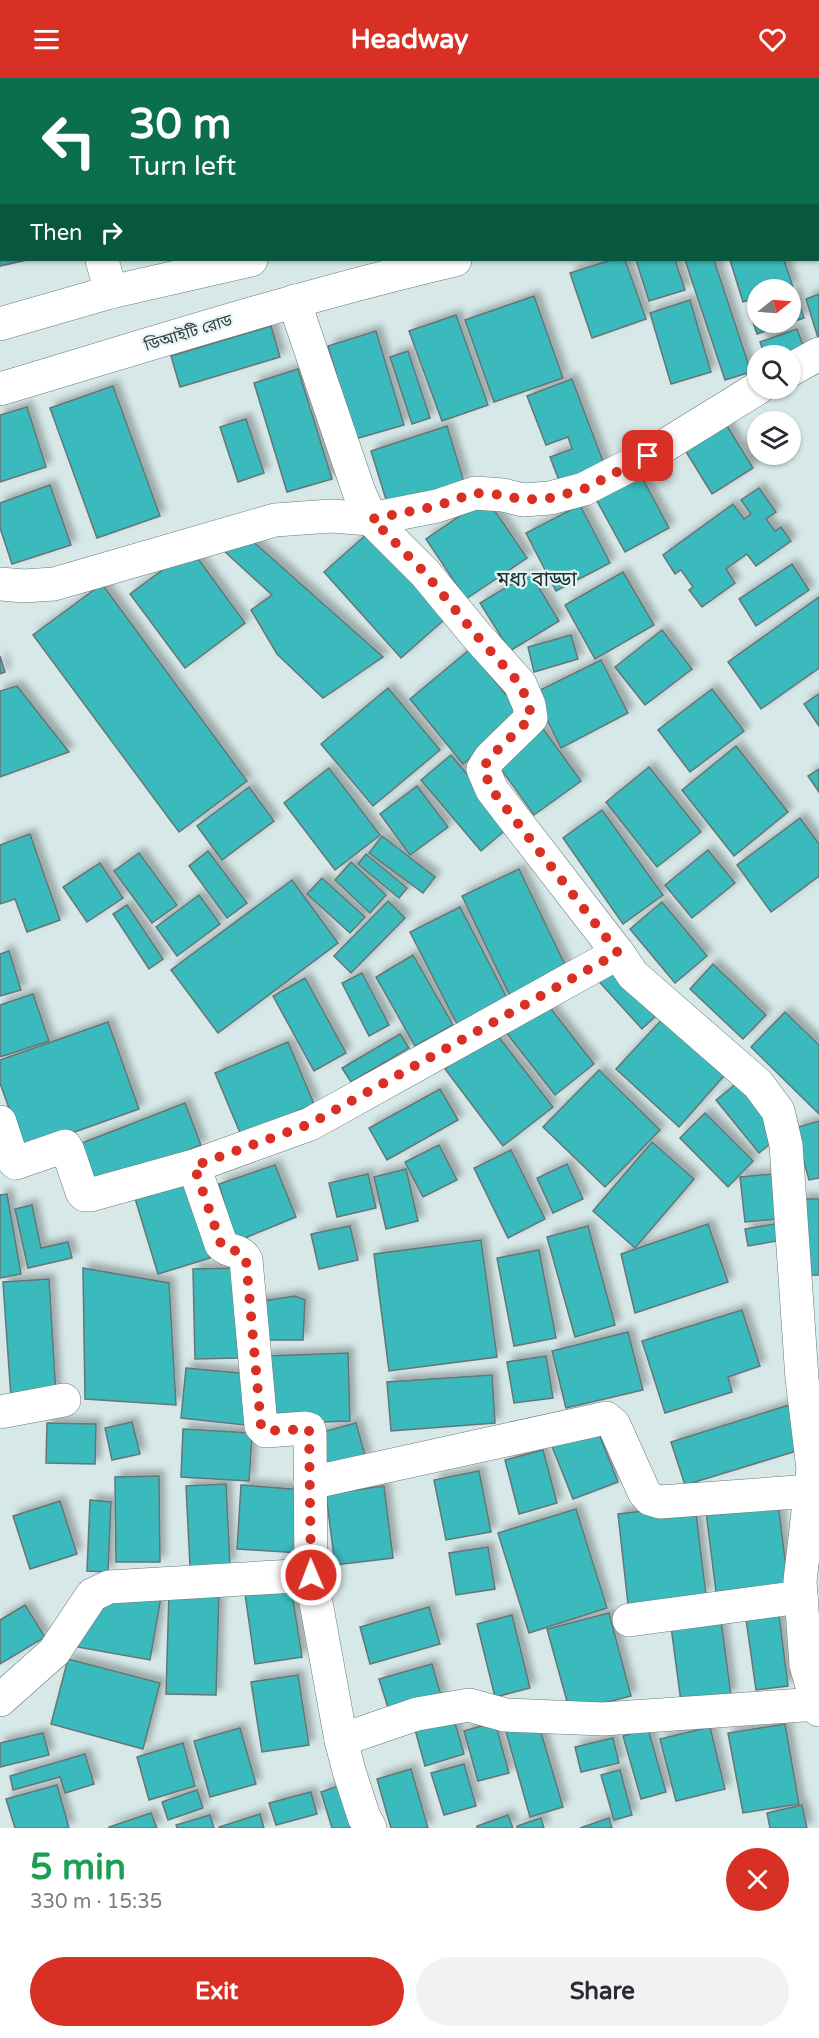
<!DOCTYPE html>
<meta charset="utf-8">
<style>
body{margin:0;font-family:"Varela Round","Noto Sans Bengali",sans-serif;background:#f2f2f3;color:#2b2b33;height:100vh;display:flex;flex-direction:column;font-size:22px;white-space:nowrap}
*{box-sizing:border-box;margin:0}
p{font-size:20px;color:#7c7c81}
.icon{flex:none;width:33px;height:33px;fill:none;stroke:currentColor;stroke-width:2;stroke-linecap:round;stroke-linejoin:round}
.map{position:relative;height:1750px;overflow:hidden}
.details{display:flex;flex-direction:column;background:#fff;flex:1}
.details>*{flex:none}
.guide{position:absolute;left:0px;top:0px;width:819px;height:183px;box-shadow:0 2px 4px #0004;background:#0b6e4f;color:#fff;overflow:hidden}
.needle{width:39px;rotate:73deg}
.fabs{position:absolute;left:747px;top:201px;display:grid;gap:12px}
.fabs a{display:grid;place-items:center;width:54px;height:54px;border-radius:50%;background:#fff;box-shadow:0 2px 4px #0004;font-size:30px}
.pin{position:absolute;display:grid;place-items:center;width:51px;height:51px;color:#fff;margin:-26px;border-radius:12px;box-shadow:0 3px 9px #0006}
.me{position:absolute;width:66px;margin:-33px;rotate:359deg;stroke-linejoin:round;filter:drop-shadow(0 0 4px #0008)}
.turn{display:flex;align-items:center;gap:21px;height:126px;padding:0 30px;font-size:27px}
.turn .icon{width:78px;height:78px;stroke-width:2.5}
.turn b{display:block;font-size:42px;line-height:51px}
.then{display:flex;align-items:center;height:57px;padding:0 30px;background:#0003;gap:12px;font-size:22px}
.round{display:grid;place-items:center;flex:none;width:63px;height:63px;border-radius:32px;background:#f2f2f3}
.overview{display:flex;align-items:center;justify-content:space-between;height:102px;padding:0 30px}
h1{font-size:36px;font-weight:700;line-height:45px;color:#1e9e55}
.button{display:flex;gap:12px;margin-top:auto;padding:12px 30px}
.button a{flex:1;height:69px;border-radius:36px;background:#d93025;color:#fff;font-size:24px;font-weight:700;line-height:69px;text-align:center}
.button a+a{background:#f2f2f3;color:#2b2b33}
header{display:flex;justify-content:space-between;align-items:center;height:78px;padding:0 30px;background:#d93025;color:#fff;font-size:27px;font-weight:700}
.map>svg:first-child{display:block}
.building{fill:#3ababd;stroke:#667575;stroke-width:1.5;filter:url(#shadow)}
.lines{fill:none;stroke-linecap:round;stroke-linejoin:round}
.minor-casing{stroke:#697878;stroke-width:34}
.major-casing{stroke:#697878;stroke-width:34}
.minor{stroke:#fff;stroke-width:33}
.major{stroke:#fff;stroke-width:33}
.route{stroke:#d93025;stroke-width:10;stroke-dasharray:0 18}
.labels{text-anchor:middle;stroke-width:4.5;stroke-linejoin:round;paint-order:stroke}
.street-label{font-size:16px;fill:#373d3e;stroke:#e4f5f5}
.quarter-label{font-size:20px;fill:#202d2d;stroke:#e4f5f5}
</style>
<header><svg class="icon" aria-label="menu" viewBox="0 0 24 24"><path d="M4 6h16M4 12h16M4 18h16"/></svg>Headway<svg class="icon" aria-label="heart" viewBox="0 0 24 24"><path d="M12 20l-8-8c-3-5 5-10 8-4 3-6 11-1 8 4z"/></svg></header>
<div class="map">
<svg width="819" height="1750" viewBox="0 0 819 1750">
<defs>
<filter id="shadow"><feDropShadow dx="5.5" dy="-5.5" stdDeviation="3" flood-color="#0004"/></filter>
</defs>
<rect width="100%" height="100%" fill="#d7e8e8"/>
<!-- building -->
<g class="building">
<polygon points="0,0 40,0 40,2 2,2 2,19 0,19"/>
<polygon points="69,0 143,0 144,2 70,2"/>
<polygon points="334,0 391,0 386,2 335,2"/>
<polygon points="444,0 516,0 516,2 445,2"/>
<polygon points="578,0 626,0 627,2 573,2"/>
<rect x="655" y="0" width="56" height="2"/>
<rect x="717" y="0" width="79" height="2"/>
<polygon points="0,28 2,28 2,182 27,182 0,188"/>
<polygon points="819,141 819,176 818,176 818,142"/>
<polygon points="611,182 625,182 646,241 592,260 570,195"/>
<polygon points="636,182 675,182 685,212 649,223"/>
<polygon points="685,182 714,182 751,294 725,302"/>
<polygon points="730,182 784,182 793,209 783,212 758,212 758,219 743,224"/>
<polygon points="795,213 804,240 757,256 748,228 758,225 758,244 790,244 790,214"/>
<polygon points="819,216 819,263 806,221"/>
<polygon points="534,218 563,300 494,324 465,242"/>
<polygon points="690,222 711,294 671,306 650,235"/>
<polygon points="456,237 488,327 442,343 409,253"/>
<polygon points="271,248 280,279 180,309 171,278"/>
<polygon points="797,251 808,281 790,278 765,278 760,264"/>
<polygon points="376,253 404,347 355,361 328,268"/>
<polygon points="408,273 430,340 412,346 390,279"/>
<polygon points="298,291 332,401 287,414 254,305"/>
<polygon points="572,301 607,394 562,410 550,379 572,371 568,359 546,367 527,318"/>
<polygon points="113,308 160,438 97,460 50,330"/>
<polygon points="27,329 46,389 0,404 0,337"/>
<polygon points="721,338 753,390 712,416 680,364"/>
<polygon points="246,341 264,395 238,404 220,349"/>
<polygon points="447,348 464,404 388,428 371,373"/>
<polygon points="636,388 669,450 625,474 591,412"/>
<polygon points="50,407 71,467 12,486 0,450 0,425"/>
<polygon points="759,410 776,434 766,441 775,453 781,449 791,463 756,488 747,476 726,491 735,505 702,529 689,512 693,509 681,492 675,496 663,477 733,426 744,441 751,436 741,422"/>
<polygon points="486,420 527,480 466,521 426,461"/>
<polygon points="580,427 610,485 556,513 526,455"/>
<polygon points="368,455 445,541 401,580 324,494"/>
<polygon points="248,459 383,579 323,620 277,576 251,532 272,517 223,472"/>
<polygon points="191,471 245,545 185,590 130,516"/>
<polygon points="792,486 809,512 756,548 739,521"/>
<polygon points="623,494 654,547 595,581 565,527"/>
<polygon points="530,495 559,543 510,573 480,525"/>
<polygon points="102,506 247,703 179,754 33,557"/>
<polygon points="819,519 819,590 761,631 728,584"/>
<polygon points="662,552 692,591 645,627 615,589"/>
<polygon points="571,557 578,581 534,594 528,569"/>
<polygon points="469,572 523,637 463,686 410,621"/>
<polygon points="0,578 5,594 0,596"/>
<polygon points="601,582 628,635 561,670 534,615"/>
<polygon points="17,608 69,674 0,699 0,613"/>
<polygon points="388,610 440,672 373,728 321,666"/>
<polygon points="712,611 744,653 690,694 658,652"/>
<polygon points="819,616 819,648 804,626"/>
<polygon points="541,648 581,703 534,737 495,683"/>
<polygon points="736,668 788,734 734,778 682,712"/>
<polygon points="451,677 510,748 481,773 421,702"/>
<polygon points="649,689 701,754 657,789 606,724"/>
<polygon points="329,690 380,757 335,792 284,725"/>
<polygon points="819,691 819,714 808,698"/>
<polygon points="417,708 448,749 410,777 380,736"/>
<polygon points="249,709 274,743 222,782 197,748"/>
<polygon points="602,732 663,817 623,846 563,760"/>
<polygon points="800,740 819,766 819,798 771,834 737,787"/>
<polygon points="30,756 60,842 27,854 15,821 0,826 0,767"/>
<polygon points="382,758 435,799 423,815 369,775"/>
<polygon points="708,772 735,805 692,840 665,807"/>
<polygon points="208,773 247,825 227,840 189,788"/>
<polygon points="139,775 177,827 152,845 114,793"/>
<polygon points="366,776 407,810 399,820 358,786"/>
<polygon points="351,784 386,817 370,835 335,802"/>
<polygon points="100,785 123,820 87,844 63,809"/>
<polygon points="519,791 568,893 511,920 462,818"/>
<polygon points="322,800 365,839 350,855 307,816"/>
<polygon points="292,802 338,865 218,955 171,892"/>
<polygon points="199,817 220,846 177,878 156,849"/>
<polygon points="388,823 405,840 351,895 334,878"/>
<polygon points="662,824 707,878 675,905 630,851"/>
<polygon points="127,827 163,881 149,891 113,836"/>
<polygon points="460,829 507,920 457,946 410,854"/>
<polygon points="9,873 21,912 0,918 0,876"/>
<polygon points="413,877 453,947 415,968 376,899"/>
<polygon points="610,883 658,936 642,951 594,898"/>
<polygon points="713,886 766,937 743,961 690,911"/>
<polygon points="362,895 389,947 369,958 342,905"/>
<polygon points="305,900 346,975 314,993 273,918"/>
<polygon points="33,916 49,963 0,979 0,927"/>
<polygon points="544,922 594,986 555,1017 505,953"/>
<polygon points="785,934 819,967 819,1036 751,969"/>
<polygon points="667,936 729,992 679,1049 616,991"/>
<polygon points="108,944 139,1031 24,1072 0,1005 0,982"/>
<polygon points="494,953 553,1029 503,1068 445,991"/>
<polygon points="400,956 409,970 351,1004 342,990"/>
<polygon points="288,964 314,1026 241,1057 215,995"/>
<polygon points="599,992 660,1052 605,1109 543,1049"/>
<polygon points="737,1005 780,1058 759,1075 716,1022"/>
<polygon points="440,1011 458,1042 387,1082 369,1050"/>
<polygon points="185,1025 201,1067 94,1110 77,1067"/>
<polygon points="705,1035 753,1083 728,1109 680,1060"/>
<polygon points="819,1043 819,1100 809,1102 795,1050"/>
<polygon points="652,1064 694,1101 635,1170 593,1133"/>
<polygon points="439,1067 457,1102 423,1119 405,1084"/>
<polygon points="511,1072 545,1141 508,1160 474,1090"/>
<polygon points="567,1086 583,1121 553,1135 537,1100"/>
<polygon points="275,1087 296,1139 235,1164 219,1106"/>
<polygon points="406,1091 418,1143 386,1151 374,1099"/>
<polygon points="368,1096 376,1130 337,1139 329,1105"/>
<polygon points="773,1096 778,1141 745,1144 740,1099"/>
<polygon points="186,1102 210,1180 158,1196 134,1117"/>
<polygon points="7,1116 21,1196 0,1200 0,1117"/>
<polygon points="801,1121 819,1121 819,1197 805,1197"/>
<polygon points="32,1127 41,1170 68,1164 72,1180 28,1190 15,1131"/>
<polygon points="780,1145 783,1162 748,1168 745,1151"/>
<polygon points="708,1146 728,1204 635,1235 621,1176"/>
<polygon points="350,1148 358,1182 319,1191 311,1156"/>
<polygon points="588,1148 615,1247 575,1259 547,1159"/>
<polygon points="481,1162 497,1279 389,1293 374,1176"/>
<polygon points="539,1172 556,1260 514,1268 497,1180"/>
<polygon points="83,1190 169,1205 176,1327 85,1321"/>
<polygon points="237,1190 239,1280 195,1281 193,1191"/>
<polygon points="49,1201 56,1317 11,1320 3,1204"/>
<polygon points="295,1218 305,1222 303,1262 262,1262 256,1224"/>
<polygon points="742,1232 760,1288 728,1299 732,1314 665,1335 642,1263"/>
<polygon points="628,1254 643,1312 566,1330 552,1273"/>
<polygon points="348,1275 350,1343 269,1346 265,1278"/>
<polygon points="546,1278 553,1320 514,1325 507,1284"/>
<polygon points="186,1290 250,1296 245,1347 181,1340"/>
<polygon points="492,1297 495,1345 391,1353 387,1304"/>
<polygon points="789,1327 803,1371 685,1407 671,1364"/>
<polygon points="132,1344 140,1376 112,1382 105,1350"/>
<polygon points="47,1345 96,1346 95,1386 46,1385"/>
<polygon points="356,1345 366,1381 316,1395 319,1355"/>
<polygon points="596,1348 618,1404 573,1421 551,1366"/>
<polygon points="183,1351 252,1355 249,1403 181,1399"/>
<polygon points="543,1372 557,1425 519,1436 505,1382"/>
<polygon points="479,1393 491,1454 446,1462 434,1402"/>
<polygon points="159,1398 160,1484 116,1484 115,1399"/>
<polygon points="226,1406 230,1487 190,1488 186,1408"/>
<polygon points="241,1407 304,1412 300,1475 237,1471"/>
<polygon points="384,1408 393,1480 335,1487 326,1416"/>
<polygon points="777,1417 788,1505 716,1514 705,1426"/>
<polygon points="90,1422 111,1424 108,1494 87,1493"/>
<polygon points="60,1423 77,1476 30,1491 13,1438"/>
<polygon points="695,1427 706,1517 628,1526 618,1436"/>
<polygon points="576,1431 607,1530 529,1555 498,1455"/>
<polygon points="488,1469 495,1511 456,1517 449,1475"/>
<polygon points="291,1509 302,1579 255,1586 245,1516"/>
<polygon points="169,1513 219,1514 216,1617 166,1616"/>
<polygon points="113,1515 161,1519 150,1582 72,1568"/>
<polygon points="25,1527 45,1559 0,1586 0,1542"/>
<polygon points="429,1529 440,1566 370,1586 360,1549"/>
<polygon points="609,1535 631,1618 570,1634 547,1551"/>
<polygon points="720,1535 731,1617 681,1624 670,1541"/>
<polygon points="512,1537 530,1610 495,1619 477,1546"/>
<polygon points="779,1537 788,1608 756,1612 746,1541"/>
<polygon points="68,1581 160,1605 143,1671 51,1646"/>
<polygon points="432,1586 442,1621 390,1636 379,1601"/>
<polygon points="298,1597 309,1667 262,1674 251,1604"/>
<polygon points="453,1638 464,1676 425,1688 414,1648"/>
<polygon points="537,1641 563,1729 530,1739 505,1650"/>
<polygon points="495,1644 509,1695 478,1703 464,1653"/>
<polygon points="785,1646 799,1726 743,1735 728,1655"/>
<polygon points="710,1649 725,1711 676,1723 660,1661"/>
<polygon points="240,1650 256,1706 210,1719 194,1663"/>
<polygon points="648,1651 666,1714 641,1721 623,1658"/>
<polygon points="43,1655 49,1677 0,1689 0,1665"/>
<polygon points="613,1660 619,1685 581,1694 575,1669"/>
<polygon points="183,1665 195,1708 149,1722 137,1679"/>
<polygon points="85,1676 94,1706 65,1715 60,1699 13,1712 10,1698"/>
<polygon points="464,1686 476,1728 444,1737 431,1695"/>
<polygon points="411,1691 428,1750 391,1750 377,1701"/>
<polygon points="620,1692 632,1737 614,1742 601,1697"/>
<polygon points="350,1704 364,1750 332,1750 321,1714"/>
<polygon points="57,1707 69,1750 15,1750 6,1721"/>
<polygon points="197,1712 203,1730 168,1742 162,1724"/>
<polygon points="311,1714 317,1736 276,1747 269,1725"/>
<polygon points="802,1727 807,1750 770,1750 767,1735"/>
<polygon points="151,1735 157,1750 109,1750 109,1749"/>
<polygon points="260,1736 264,1750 220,1750 219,1749"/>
<polygon points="210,1737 214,1750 177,1750 176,1747"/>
<polygon points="508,1737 513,1750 477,1750 477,1748"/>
<polygon points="541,1740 544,1750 517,1750 517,1748"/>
<polygon points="609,1740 612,1750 580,1750"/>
</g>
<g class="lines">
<!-- minor casing -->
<g class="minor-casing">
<g id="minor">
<polyline points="55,0 55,2"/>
<polyline points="646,0 647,2"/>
<polyline points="102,182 111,214"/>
<polyline points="294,223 359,414 371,441 425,495 476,557 520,606 529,627 531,640 490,680 483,691 492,712 618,875 633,897 758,1006 778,1033 786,1067 802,1301 813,1391 800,1503 806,1587 819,1632"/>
<polyline points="790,292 819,276"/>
<polyline points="0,506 24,508 54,506 275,442 331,438 371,441 437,428 475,415 503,417 523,422 550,420 584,411 648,378 758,310"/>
<polyline points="0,1044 12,1081 16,1085 65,1068 68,1073 82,1114 85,1117 90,1117 194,1088 310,1046 618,875"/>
<path d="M 194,1088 L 221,1166 C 228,1175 240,1170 246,1182 L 261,1348 L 266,1353 L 305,1350 L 309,1351 L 310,1355 L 311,1497 L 341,1662 L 349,1693 L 364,1739 L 370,1750"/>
<polyline points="0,1334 64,1322"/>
<polyline points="310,1405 606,1340 614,1347 644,1414 650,1421 660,1424 811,1413"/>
<polyline points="629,1542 801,1519"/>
<polyline points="0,1622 54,1574 92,1517 109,1509 311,1497"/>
<polyline points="341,1662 417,1636 469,1627 505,1637 603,1641 818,1626"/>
</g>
</g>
<!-- major casing -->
<g class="major-casing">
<g id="major">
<polyline points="256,0 256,2"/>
<polyline points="310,0 310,2"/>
<polyline points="818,49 819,48"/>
<polyline points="818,96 819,96"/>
<polyline points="0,246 111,214 251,182"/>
<path d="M 0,311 C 151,266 301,218 455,182"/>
</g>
</g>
<!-- minor -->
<use href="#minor" class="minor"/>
<!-- major -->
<use href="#major" class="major"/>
</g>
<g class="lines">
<!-- route -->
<path class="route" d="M 311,1497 L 309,1351 L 266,1353 L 261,1348 L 246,1182 C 242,1172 234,1173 225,1171 L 221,1166 L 194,1088 L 310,1046 L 618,875 L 492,712 L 483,691 L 489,680 L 531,640 L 529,627 L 520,606 L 476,557 L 425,495 L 372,441 L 437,428 L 474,415 L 503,417 L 523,422 L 550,420 L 584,411 L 648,378"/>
</g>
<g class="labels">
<!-- street labels -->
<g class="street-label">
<text transform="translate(188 254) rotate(-17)" y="6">ডিআইটি রোড</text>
</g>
<!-- quarter labels -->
<g class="quarter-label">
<text x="537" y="508">মধ্য বাড্ডা</text>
</g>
</g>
</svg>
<div class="fabs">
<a><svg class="needle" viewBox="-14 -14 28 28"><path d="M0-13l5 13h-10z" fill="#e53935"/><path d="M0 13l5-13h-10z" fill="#7c7c81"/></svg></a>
<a><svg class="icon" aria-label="search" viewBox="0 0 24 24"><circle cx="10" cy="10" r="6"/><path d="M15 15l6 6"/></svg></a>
<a><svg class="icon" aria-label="layers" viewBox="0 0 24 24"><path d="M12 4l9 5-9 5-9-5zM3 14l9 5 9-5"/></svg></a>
</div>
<div class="pin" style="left:648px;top:378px;background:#d93025"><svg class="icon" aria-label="arrive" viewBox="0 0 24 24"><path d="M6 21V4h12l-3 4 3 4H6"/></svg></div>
<svg class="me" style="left:311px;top:1497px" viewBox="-20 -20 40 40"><circle r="17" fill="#d93025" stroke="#fff" stroke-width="3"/><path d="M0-11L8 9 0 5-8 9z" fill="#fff"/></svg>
<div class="guide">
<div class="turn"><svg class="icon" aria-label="left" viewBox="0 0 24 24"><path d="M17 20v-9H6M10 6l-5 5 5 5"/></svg><div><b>30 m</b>Turn left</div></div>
<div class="then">Then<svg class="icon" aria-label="right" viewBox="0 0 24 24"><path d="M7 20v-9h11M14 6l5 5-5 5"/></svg></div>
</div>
</div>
<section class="details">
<div class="overview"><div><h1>5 min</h1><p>330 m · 15:35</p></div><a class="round" style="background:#d93025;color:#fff"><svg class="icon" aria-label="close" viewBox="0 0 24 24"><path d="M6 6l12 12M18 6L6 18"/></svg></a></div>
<div class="button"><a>Exit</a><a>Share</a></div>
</section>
